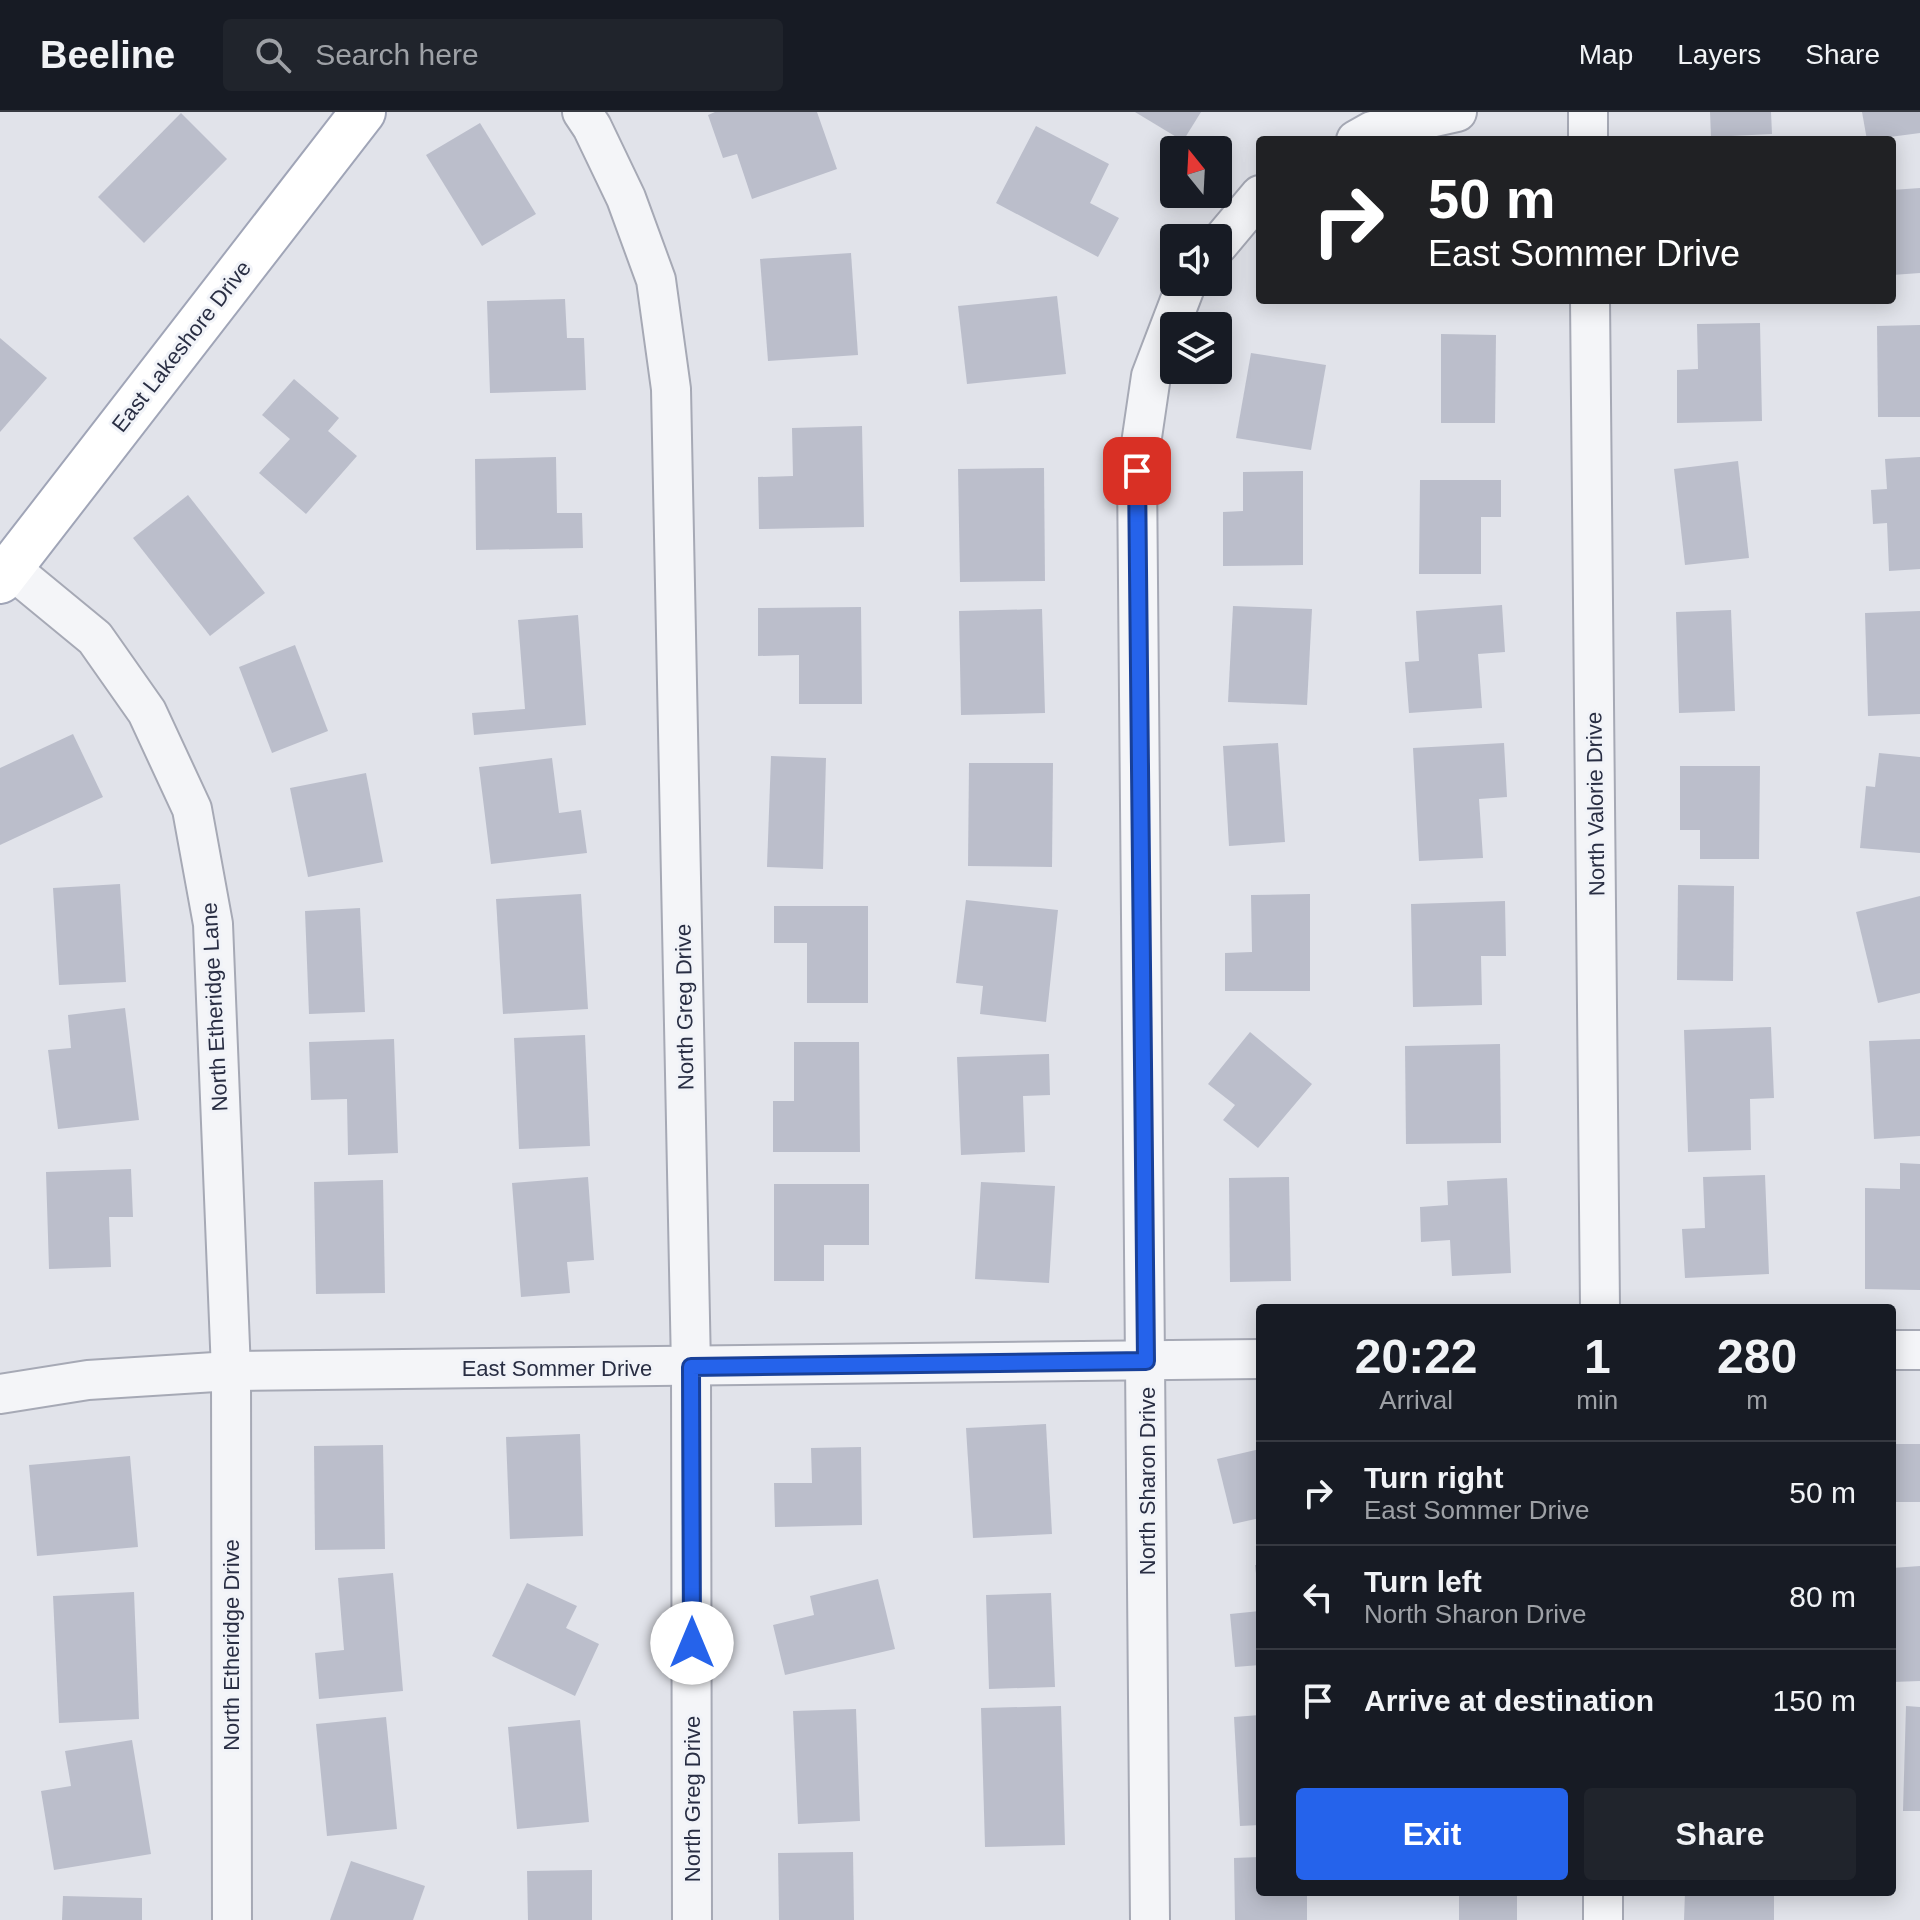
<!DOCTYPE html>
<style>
body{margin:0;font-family:Helvetica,sans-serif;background:#20242c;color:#f1f3f6;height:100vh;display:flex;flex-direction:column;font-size:30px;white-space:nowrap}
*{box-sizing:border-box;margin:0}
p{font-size:26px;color:#9ea1a6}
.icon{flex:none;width:44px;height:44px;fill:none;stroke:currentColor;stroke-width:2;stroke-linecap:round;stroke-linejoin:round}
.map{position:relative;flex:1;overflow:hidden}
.drawer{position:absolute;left:1256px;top:1192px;width:640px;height:592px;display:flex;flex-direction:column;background:#171b24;border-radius:8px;box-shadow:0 4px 20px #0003}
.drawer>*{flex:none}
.guide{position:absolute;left:1256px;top:24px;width:640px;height:168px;border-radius:8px;box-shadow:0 4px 20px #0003;background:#202124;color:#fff;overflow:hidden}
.needle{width:52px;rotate:342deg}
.tools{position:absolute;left:1160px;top:24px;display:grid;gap:16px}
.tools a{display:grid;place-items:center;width:72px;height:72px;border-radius:8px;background:#171b24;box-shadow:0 4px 20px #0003;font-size:40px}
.pin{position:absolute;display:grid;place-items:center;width:68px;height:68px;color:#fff;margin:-34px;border-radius:16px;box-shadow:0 4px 12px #0006}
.me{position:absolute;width:88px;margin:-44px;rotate:0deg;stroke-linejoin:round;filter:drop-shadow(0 0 6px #0008)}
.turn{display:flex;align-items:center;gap:28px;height:168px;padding:0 40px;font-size:36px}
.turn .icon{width:104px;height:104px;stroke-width:2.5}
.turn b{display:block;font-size:56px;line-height:68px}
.eta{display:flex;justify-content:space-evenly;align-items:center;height:136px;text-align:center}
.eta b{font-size:48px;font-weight:700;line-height:56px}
.cta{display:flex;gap:16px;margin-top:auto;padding:16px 40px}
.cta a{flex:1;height:92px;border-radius:8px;background:#2563eb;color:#fff;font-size:32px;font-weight:700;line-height:92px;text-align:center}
.cta a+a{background:#20242c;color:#f1f3f6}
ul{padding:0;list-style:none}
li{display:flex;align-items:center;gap:24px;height:104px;padding:0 40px;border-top:2px solid #363941}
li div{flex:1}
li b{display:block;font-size:30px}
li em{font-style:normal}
header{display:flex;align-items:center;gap:48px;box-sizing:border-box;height:112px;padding:0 40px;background:#171b24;border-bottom:2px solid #363941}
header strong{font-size:38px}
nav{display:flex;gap:44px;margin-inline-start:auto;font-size:28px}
.search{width:560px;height:72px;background:#20242c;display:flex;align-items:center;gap:20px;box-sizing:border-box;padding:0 28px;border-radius:8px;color:#9ea1a6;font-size:30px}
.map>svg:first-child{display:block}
.building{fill:#bbbecb}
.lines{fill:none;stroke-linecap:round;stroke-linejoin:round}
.minor-casing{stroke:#a6a9b5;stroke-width:42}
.major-casing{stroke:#a0a5b7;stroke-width:48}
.minor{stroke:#f4f5f8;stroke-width:38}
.major{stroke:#fff;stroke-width:44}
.route-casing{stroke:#184099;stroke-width:20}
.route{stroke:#2563eb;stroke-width:14}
.labels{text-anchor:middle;stroke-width:6;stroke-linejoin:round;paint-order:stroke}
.street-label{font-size:22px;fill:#292e43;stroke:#f1f3f8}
</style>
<header>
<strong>Beeline</strong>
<div class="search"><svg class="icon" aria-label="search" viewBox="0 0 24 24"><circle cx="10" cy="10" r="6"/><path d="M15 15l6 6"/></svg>Search here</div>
<nav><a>Map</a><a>Layers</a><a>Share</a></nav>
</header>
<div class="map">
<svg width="1920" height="1808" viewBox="0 0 1920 1808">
<rect width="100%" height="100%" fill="#e1e3ea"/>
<!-- building -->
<g class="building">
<polygon points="715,0 817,0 837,57 752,87 737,42 723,46 708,3"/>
<polygon points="1135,0 1201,0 1183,29"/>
<polygon points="1710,0 1771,0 1772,22 1711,25"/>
<polygon points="1862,0 1920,0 1920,21 1867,28"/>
<polygon points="181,1 227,47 144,131 98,85"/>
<polygon points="480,11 536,102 482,134 426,43"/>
<polygon points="1036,14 1109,52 1090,91 1119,106 1098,145 996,91"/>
<polygon points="1920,76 1920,161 1892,163 1892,78"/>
<polygon points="851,141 858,243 768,249 760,147"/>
<polygon points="1057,184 1066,262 967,272 958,194"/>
<polygon points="565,187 567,226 584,226 586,278 490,281 487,189"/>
<polygon points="1760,211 1762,309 1677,311 1677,258 1698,257 1697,212"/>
<polygon points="1920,213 1920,305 1878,305 1877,214"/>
<polygon points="1441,222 1496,223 1495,311 1441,311"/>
<polygon points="0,226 47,266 0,320"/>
<polygon points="1251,241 1326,253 1311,338 1236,326"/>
<polygon points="294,267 339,306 328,319 357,344 306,402 259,361 290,327 262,303"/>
<polygon points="862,314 864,415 759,417 758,365 793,364 792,316"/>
<polygon points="556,345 557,401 582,401 583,436 476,438 475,347"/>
<polygon points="1920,345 1920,457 1889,459 1887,411 1873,412 1871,378 1887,377 1885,347"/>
<polygon points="1738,349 1749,446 1685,453 1674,357"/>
<polygon points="1044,356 1045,469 960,470 958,357"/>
<polygon points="1303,359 1303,453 1223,454 1223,400 1243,399 1243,360"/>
<polygon points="1420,368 1501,368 1501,405 1481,405 1481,462 1419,462"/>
<polygon points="188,383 265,481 210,524 133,426"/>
<polygon points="1502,493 1505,540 1478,542 1482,596 1409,601 1405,550 1419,549 1416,499"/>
<polygon points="1233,494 1312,497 1307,593 1228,590"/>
<polygon points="861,495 862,592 799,592 799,543 758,544 758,496"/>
<polygon points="1042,497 1045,601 961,603 959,499"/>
<polygon points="1731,498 1735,599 1679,601 1676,500"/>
<polygon points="1920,499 1920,602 1868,604 1865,501"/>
<polygon points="578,503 586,613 474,623 472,601 525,597 518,508"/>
<polygon points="295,533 328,619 272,641 239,555"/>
<polygon points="73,622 103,685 0,733 0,656"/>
<polygon points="1278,631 1285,730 1229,734 1223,634"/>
<polygon points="1504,631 1507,685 1479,687 1483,746 1419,749 1413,636"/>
<polygon points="1879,641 1920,645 1920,741 1860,736 1866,674 1875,675"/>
<polygon points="771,644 826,646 823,757 767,755"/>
<polygon points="552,646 559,701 581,698 587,741 491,752 479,655"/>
<polygon points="969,651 1053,651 1052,755 968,754"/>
<polygon points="1680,654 1760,654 1759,747 1700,747 1700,718 1680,718"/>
<polygon points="366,661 383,750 308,765 290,676"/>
<polygon points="120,772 126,870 59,873 53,776"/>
<polygon points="1678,773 1734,774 1733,869 1677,868"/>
<polygon points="581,782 588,897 503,902 496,787"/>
<polygon points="1310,782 1310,879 1225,879 1225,841 1252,840 1251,783"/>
<polygon points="1920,784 1920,881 1878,891 1856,800"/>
<polygon points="966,788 1058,798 1046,910 980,902 983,874 956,871"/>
<polygon points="1505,789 1506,844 1481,844 1482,893 1413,895 1411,792"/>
<polygon points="774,794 868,794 868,891 807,891 807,831 774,831"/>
<polygon points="360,796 365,900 309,902 305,799"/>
<polygon points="125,896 139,1008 58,1017 48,938 71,936 68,903"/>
<polygon points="1771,915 1774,986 1750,987 1751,1038 1688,1040 1684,918"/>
<polygon points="1250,920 1312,972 1258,1036 1223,1008 1235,993 1208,972"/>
<polygon points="585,923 590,1034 519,1037 514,926"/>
<polygon points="394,927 398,1041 348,1043 347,987 311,988 309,930"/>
<polygon points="1920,927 1920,1024 1874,1027 1869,929"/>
<polygon points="794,930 859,930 860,1040 773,1040 773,989 794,989"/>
<polygon points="1500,932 1501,1031 1406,1032 1405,934"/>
<polygon points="1049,942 1050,983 1023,984 1025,1040 961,1043 957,945"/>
<polygon points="1900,1051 1920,1052 1920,1178 1865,1177 1865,1076 1900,1077"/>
<polygon points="131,1057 133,1105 109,1105 111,1155 49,1157 46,1060"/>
<polygon points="1765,1063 1769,1162 1685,1166 1682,1117 1705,1116 1703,1065"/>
<polygon points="588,1065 594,1148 567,1150 570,1181 521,1185 512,1071"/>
<polygon points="1289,1065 1291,1169 1230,1170 1229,1066"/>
<polygon points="1507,1066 1511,1161 1452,1164 1450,1128 1421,1130 1420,1095 1448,1093 1447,1069"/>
<polygon points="383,1068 385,1181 316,1182 314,1070"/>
<polygon points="981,1070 1055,1074 1049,1171 975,1167"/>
<polygon points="774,1072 869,1072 869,1133 824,1133 824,1169 774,1169"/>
<polygon points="1046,1312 1052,1422 973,1426 966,1316"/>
<polygon points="580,1322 583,1424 510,1427 506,1325"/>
<rect x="1892" y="1332" width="28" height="58"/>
<polygon points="383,1333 385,1437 315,1438 314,1334"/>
<polygon points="861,1335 862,1413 775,1415 774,1371 812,1371 811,1336"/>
<polygon points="1260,1337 1260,1406 1233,1412 1217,1347"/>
<polygon points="130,1344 138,1435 37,1444 29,1353"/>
<polygon points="1255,1453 1260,1453 1260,1479 1258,1479"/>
<polygon points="1920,1454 1920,1569 1892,1570 1892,1456"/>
<polygon points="393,1461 403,1579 319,1587 315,1541 344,1538 338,1466"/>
<polygon points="878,1467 895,1537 785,1563 773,1513 814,1503 810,1484"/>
<polygon points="527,1471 577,1494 566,1516 599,1532 575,1584 492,1544"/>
<polygon points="134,1480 139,1607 59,1611 53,1484"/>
<polygon points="1051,1481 1055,1575 989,1577 986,1483"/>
<polygon points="1260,1499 1260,1553 1235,1555 1230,1502"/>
<polygon points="1061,1594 1065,1733 985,1735 981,1596"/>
<polygon points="1906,1594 1920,1595 1920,1699 1903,1699"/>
<polygon points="856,1597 860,1709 798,1712 793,1599"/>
<polygon points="1260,1603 1260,1713 1240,1714 1234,1605"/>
<polygon points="386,1605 397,1717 327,1724 316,1612"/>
<polygon points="580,1608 589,1710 517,1717 508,1615"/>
<polygon points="132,1628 151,1742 54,1758 41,1679 71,1674 65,1639"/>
<polygon points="853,1740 854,1808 779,1808 778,1741"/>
<polygon points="1260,1745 1260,1780 1307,1780 1307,1808 1235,1808 1234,1746"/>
<polygon points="351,1749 425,1774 413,1808 330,1808"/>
<polygon points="592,1758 592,1808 528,1808 527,1759"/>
<rect x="1459" y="1780" width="58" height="28"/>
<polygon points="1685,1780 1774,1782 1774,1808 1684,1808"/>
<polygon points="63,1784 142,1786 142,1808 62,1808"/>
</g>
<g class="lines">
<!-- minor casing -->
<g class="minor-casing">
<g id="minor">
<polyline points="582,0 592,15 626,86 656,168 671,277 691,1255 692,1808"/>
<polyline points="1588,0 1588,28"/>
<polyline points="1356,28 1372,19 1457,0"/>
<polyline points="1218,133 1260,83"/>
<polyline points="1590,188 1600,1196"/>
<polyline points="10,456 95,526 147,600 192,697 213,812 231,1259 232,1808"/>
<polyline points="1892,1238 1920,1238"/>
<polyline points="0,1282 88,1268 231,1259 1260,1247"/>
<polyline points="1603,1780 1603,1808"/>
<polyline points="1150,1808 1137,359 1151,264 1187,170"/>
</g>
</g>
<!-- major casing -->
<g class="major-casing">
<polyline id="major" points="0,469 363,0"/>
</g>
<!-- minor -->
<use href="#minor" class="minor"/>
<!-- major -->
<use href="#major" class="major"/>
</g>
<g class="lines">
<!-- route casing -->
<g class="route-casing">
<polyline id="route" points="692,1531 691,1255 1146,1249 1137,359"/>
</g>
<!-- route -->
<use href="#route" class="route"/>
</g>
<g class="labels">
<!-- street labels -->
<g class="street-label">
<text transform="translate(181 234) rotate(-52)" y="8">East Lakeshore Drive</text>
<text transform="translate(1595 692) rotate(-91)" y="8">North Valorie Drive</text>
<text transform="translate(214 895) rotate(-93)" y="8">North Etheridge Lane</text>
<text transform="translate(684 895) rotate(-91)" y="8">North Greg Drive</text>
<text x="557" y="1264">East Sommer Drive</text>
<text transform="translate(1147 1369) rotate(-90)" y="8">North Sharon Drive</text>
<text transform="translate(231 1533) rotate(-90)" y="8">North Etheridge Drive</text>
<text transform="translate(692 1687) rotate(-90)" y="8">North Greg Drive</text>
</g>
</g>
</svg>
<div class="tools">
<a><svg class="needle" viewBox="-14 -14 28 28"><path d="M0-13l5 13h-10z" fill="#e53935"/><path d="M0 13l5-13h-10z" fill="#9ea1a6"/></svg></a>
<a><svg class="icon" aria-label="sound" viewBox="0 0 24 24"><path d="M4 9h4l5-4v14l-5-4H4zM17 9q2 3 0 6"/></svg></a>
<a><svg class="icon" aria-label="layers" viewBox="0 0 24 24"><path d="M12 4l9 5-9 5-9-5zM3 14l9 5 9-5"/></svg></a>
</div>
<div class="pin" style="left:1137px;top:359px;background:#d93025"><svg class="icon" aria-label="arrive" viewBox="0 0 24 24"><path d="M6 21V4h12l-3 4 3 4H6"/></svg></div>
<svg class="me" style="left:692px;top:1531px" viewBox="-20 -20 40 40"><circle r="19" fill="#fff"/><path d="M0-13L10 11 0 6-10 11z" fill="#2563eb"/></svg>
<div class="guide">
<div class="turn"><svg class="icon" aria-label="right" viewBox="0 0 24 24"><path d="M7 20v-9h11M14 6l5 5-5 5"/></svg><div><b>50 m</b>East Sommer Drive</div></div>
</div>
<section class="drawer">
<div class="eta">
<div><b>20:22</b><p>Arrival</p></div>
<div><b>1</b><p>min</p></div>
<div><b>280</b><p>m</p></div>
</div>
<ul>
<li><svg class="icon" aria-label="right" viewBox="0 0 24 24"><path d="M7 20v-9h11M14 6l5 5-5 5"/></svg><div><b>Turn right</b><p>East Sommer Drive</p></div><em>50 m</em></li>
<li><svg class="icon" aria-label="left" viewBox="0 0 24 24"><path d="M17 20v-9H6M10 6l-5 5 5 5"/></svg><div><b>Turn left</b><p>North Sharon Drive</p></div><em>80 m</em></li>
<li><svg class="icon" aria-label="arrive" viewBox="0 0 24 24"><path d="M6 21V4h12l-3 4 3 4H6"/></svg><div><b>Arrive at destination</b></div><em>150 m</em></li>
</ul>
<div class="cta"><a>Exit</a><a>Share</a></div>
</section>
</div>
